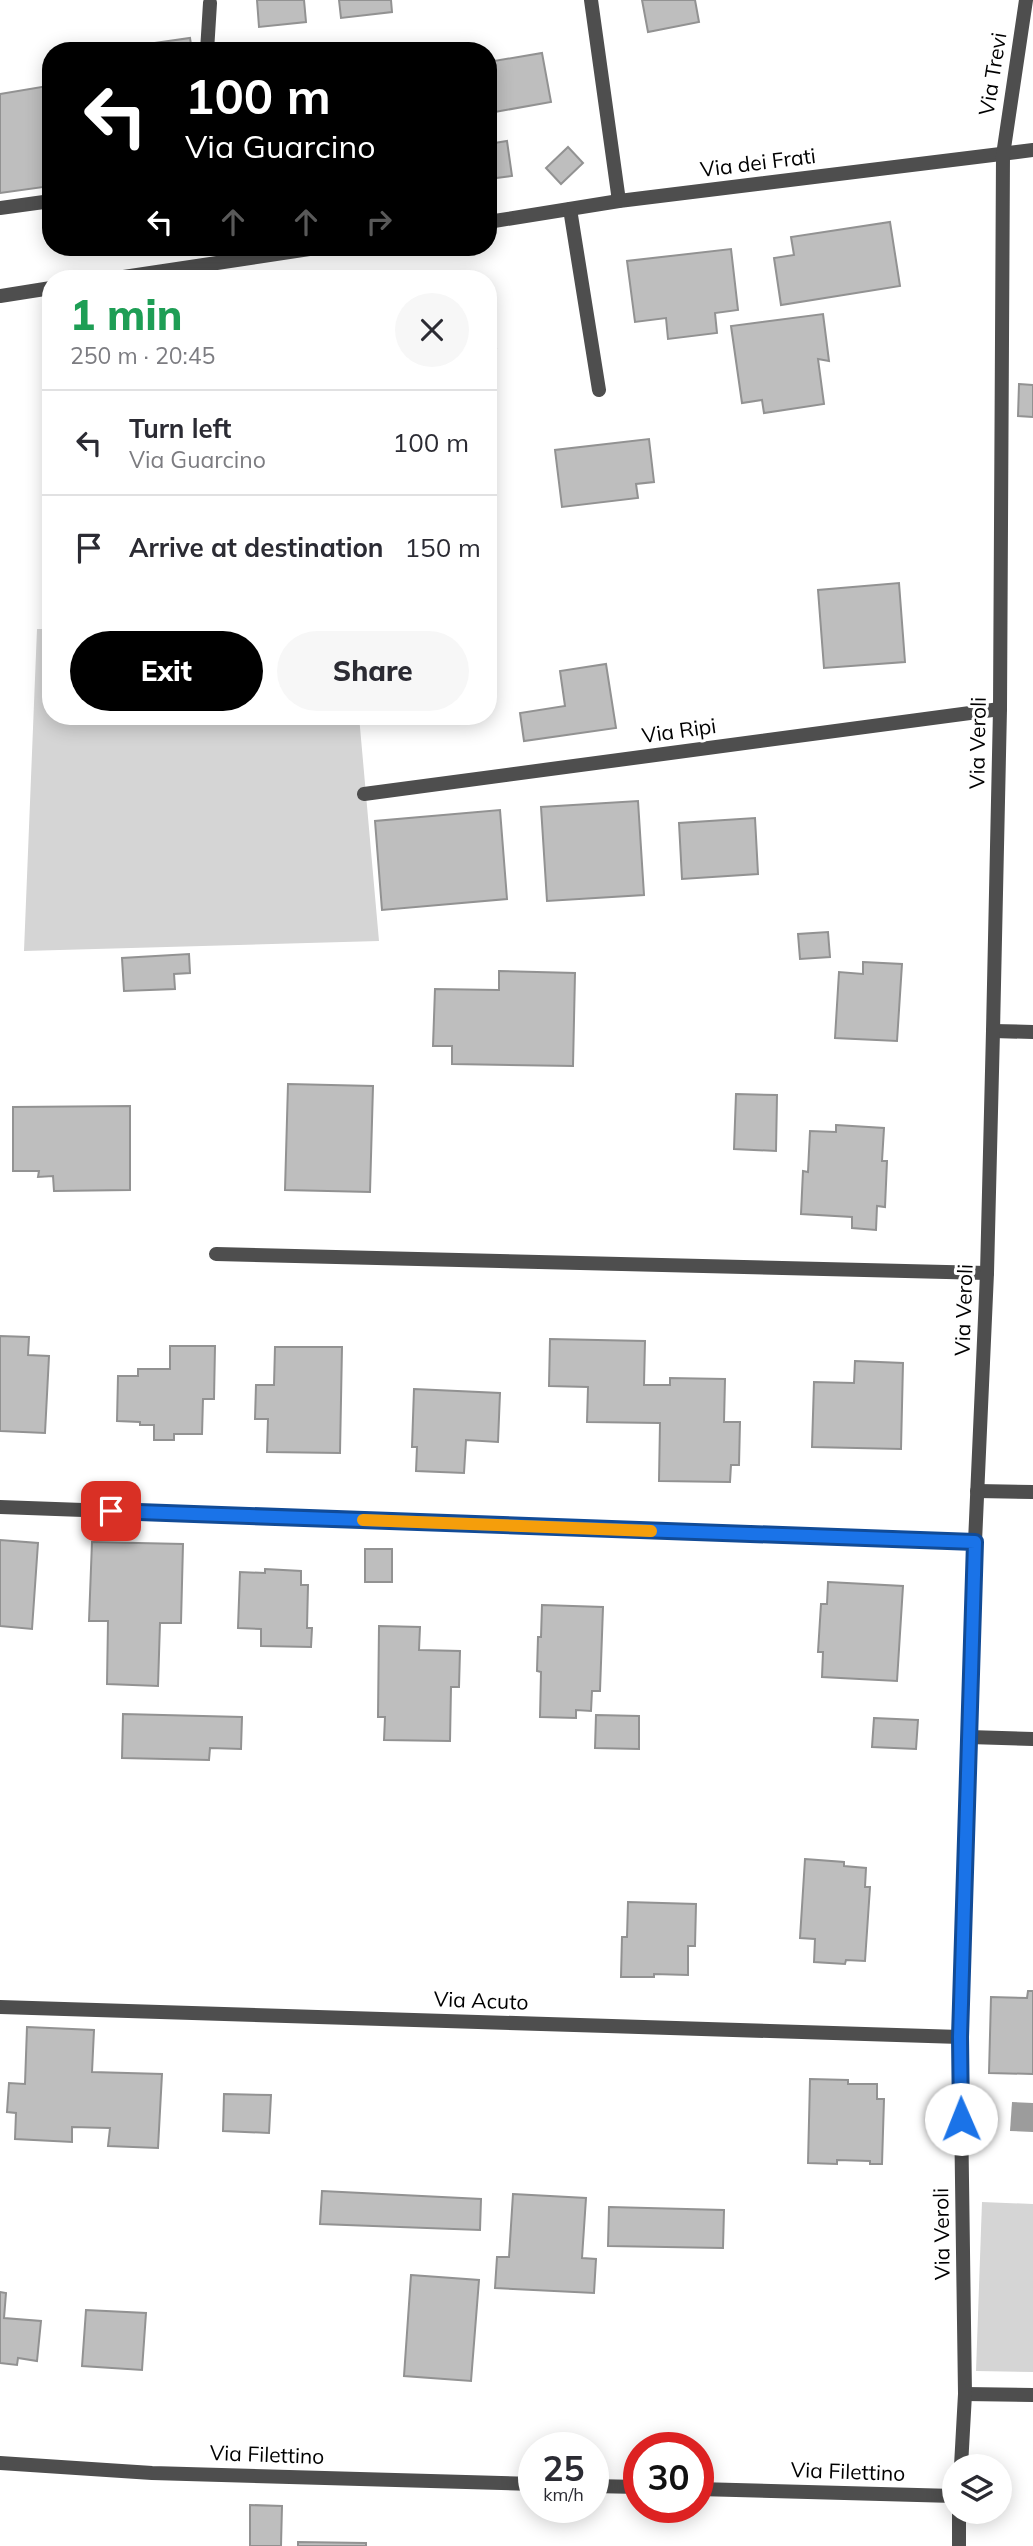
<!DOCTYPE html>
<meta charset="utf-8">
<style>
body{margin:0;font-family:Mulish,sans-serif;background:#f7f7f7;color:#2b2b33;height:100vh;display:flex;flex-direction:column;font-size:26px;white-space:nowrap}
*{box-sizing:border-box;margin:0}
p{font-size:23px;color:#7c7c81}
.icon{flex:none;width:38px;height:38px;fill:none;stroke:currentColor;stroke-width:2;stroke-linecap:round;stroke-linejoin:round}
.map{position:relative;flex:1;overflow:hidden}
.side{position:absolute;left:42px;top:270px;width:455px;height:455px;display:flex;flex-direction:column;background:#fff;border-radius:28px;box-shadow:0 4px 18px #0003}
.side>*{flex:none}
.hud{position:absolute;left:42px;top:42px;width:455px;height:214px;border-radius:28px;box-shadow:0 4px 18px #0003;background:#000;color:#fff;overflow:hidden}
.fabs{position:absolute;left:942px;top:2454px;display:grid;gap:14px}
.fabs a{display:grid;place-items:center;width:70px;height:70px;border-radius:50%;background:#fff;box-shadow:0 4px 18px #0003;font-size:35px}
.speed{position:absolute;left:518px;top:2432px;display:flex;gap:14px;font-size:35px;font-weight:700;text-align:center}
.speed>*{display:grid;place-content:center;width:91px;height:91px;border-radius:50%;background:#fff;box-shadow:0 4px 18px #0003;line-height:1}
.speed small{font-size:18px;font-weight:400}
.speed .limit{border:10px solid #d22;background:#fff;color:#111}
.pin{position:absolute;display:grid;place-items:center;width:60px;height:60px;color:#fff;margin:-30px;border-radius:14px;box-shadow:0 4px 10px #0006}
.me{position:absolute;width:77px;margin:-38px;rotate:359deg;stroke-linejoin:round;filter:drop-shadow(0 0 5px #0008)}
.turn{display:flex;align-items:center;gap:24px;height:147px;padding:0 28px;font-size:32px}
.turn .icon{width:91px;height:91px;stroke-width:2.5}
.turn b{display:block;font-size:49px;line-height:60px}
.lanes{display:flex;align-items:center;height:66px;padding:0 28px;background:#0003;justify-content:center;gap:35px;direction:ltr}
.lanes .off{opacity:.35}
.round{display:grid;place-items:center;flex:none;width:74px;height:74px;border-radius:37px;background:#f7f7f7}
.headline{display:flex;align-items:center;justify-content:space-between;height:119px;padding:0 28px}
h1{font-size:42px;font-weight:800;line-height:52px;color:#1e9e55}
.button{display:flex;gap:14px;margin-top:auto;padding:14px 28px}
.button a{flex:1;height:80px;border-radius:42px;background:#000;color:#fff;font-size:28px;font-weight:800;line-height:80px;text-align:center}
.button a+a{background:#f7f7f7;color:#2b2b33}
ul{padding:0;list-style:none}
li{display:flex;align-items:center;gap:21px;height:105px;padding:0 28px;border-top:2px solid #e1e1e2}
li div{flex:1}
li b{display:block;font-size:26px}
li em{font-style:normal}
.map>svg:first-child{display:block}
.green{fill:#d5d5d5}
.water{fill:#9c9c9c}
.building{fill:#bebebe;stroke:#929292;stroke-width:2}
.lines{fill:none;stroke-linecap:round;stroke-linejoin:round}
.service{stroke:#4e4e4e;stroke-width:14}
.minor{stroke:#4e4e4e;stroke-width:14}
.route-casing{stroke:#114b97;stroke-width:18}
.route{stroke:#1a73e8;stroke-width:12}
.slow{stroke:#f59e0b;stroke-width:12}
.labels{text-anchor:middle;stroke-width:6;stroke-linejoin:round;paint-order:stroke}
.street-label{font-size:21px;fill:#000;stroke:#fff}
</style>
<div class="map">
<svg width="1033" height="2546" viewBox="0 0 1033 2546">
<rect width="100%" height="100%" fill="#fff"/>
<!-- green -->
<g class="green">
<polygon points="37,629 51,629 51,716 359,716 379,941 24,951"/>
<polygon points="982,2202 1033,2204 1033,2372 976,2371"/>
</g>
<!-- water -->
<polygon class="water" points="1012,2102 1033,2103 1033,2132 1010,2131"/>
<!-- building -->
<g class="building">
<polygon points="257,0 304,0 306,22 259,27"/>
<polygon points="339,0 391,0 392,12 341,18"/>
<polygon points="642,0 695,0 699,22 648,32"/>
<polygon points="190,38 192,51 105,51 105,50"/>
<polygon points="542,53 551,102 489,113 488,62"/>
<polygon points="51,71 51,186 0,193 0,94 48,86 46,72"/>
<polygon points="507,141 512,176 488,179 488,144"/>
<polygon points="568,147 583,163 561,184 546,168"/>
<polygon points="890,222 900,286 781,305 774,258 794,255 791,237"/>
<polygon points="731,249 738,310 715,313 717,333 668,339 666,318 635,322 627,261"/>
<polygon points="488,298 496,348 488,349"/>
<polygon points="823,314 829,361 818,359 824,404 764,413 762,400 742,403 731,326"/>
<polygon points="1019,384 1033,385 1033,417 1018,416"/>
<polygon points="649,439 654,482 636,484 638,498 562,507 555,450"/>
<polygon points="899,583 905,662 824,668 818,590"/>
<polygon points="606,664 616,728 524,741 520,713 565,706 560,671"/>
<polygon points="638,801 644,895 547,901 541,807"/>
<polygon points="500,810 507,899 382,910 375,821"/>
<polygon points="755,818 758,874 682,879 679,823"/>
<polygon points="828,932 830,957 800,959 798,934"/>
<polygon points="189,954 190,973 174,974 175,989 124,991 122,958"/>
<polygon points="863,962 902,964 897,1041 835,1038 839,972 863,974"/>
<polygon points="499,971 575,973 573,1066 452,1064 452,1046 433,1046 435,989 499,990"/>
<polygon points="288,1084 373,1086 370,1192 285,1190"/>
<polygon points="736,1094 777,1095 776,1151 734,1149"/>
<polygon points="130,1106 130,1190 54,1191 53,1176 38,1177 39,1171 13,1171 13,1107"/>
<polygon points="836,1125 884,1128 882,1161 887,1161 885,1207 877,1206 876,1230 852,1228 852,1217 801,1214 803,1171 808,1172 810,1131 836,1132"/>
<polygon points="0,1336 29,1337 28,1355 49,1356 45,1433 0,1431"/>
<polygon points="550,1339 645,1341 644,1385 670,1385 670,1378 725,1379 724,1422 740,1422 739,1465 731,1465 730,1482 659,1481 660,1423 587,1422 588,1387 549,1386"/>
<polygon points="170,1346 215,1346 214,1399 203,1399 202,1434 174,1434 174,1440 154,1440 154,1425 140,1425 140,1422 117,1421 118,1376 138,1376 138,1369 170,1369"/>
<polygon points="275,1347 342,1347 340,1453 267,1452 268,1419 255,1419 256,1385 274,1385"/>
<polygon points="855,1361 903,1363 901,1449 812,1447 814,1382 854,1383"/>
<polygon points="414,1389 500,1393 498,1442 466,1440 464,1473 416,1471 417,1447 412,1447"/>
<polygon points="0,1540 38,1543 32,1629 0,1626"/>
<polygon points="92,1542 183,1544 181,1623 160,1623 158,1686 107,1684 108,1621 89,1621"/>
<rect x="365" y="1549" width="27" height="33"/>
<polygon points="265,1569 301,1571 301,1585 308,1585 307,1628 312,1628 311,1647 261,1646 261,1629 238,1628 240,1572 265,1573"/>
<polygon points="828,1582 903,1586 897,1681 822,1677 823,1652 818,1652 821,1604 827,1604"/>
<polygon points="542,1605 603,1607 600,1691 592,1691 591,1711 576,1710 576,1718 540,1717 541,1672 537,1671 538,1637 541,1637"/>
<polygon points="379,1626 420,1627 419,1650 460,1651 459,1687 451,1687 450,1741 384,1740 385,1717 378,1717"/>
<polygon points="123,1714 242,1717 241,1749 210,1748 209,1760 122,1758"/>
<polygon points="596,1715 639,1716 639,1749 595,1748"/>
<polygon points="874,1718 918,1720 916,1749 872,1747"/>
<polygon points="805,1859 844,1862 844,1866 866,1868 865,1887 870,1887 865,1961 846,1960 845,1964 814,1962 815,1939 800,1938"/>
<polygon points="628,1902 696,1904 695,1946 688,1946 688,1975 654,1974 654,1977 621,1977 622,1937 627,1937"/>
<polygon points="1028,1991 1033,1991 1033,2074 989,2073 991,1997 1027,1998"/>
<polygon points="27,2027 94,2030 92,2072 162,2074 158,2148 108,2146 110,2128 72,2127 72,2142 15,2139 16,2113 7,2112 9,2083 25,2084"/>
<polygon points="810,2079 848,2080 848,2084 877,2084 877,2099 884,2099 882,2164 870,2164 870,2161 837,2160 837,2164 808,2163"/>
<polygon points="224,2094 271,2095 269,2133 223,2131"/>
<polygon points="322,2191 481,2199 480,2230 320,2224"/>
<polygon points="513,2194 586,2198 582,2258 596,2259 594,2293 495,2288 497,2257 509,2257"/>
<polygon points="609,2207 724,2210 723,2248 608,2246"/>
<polygon points="411,2275 479,2280 471,2381 404,2376"/>
<polygon points="0,2292 6,2293 4,2318 41,2321 37,2361 18,2358 17,2365 0,2363"/>
<polygon points="86,2310 146,2313 142,2370 82,2366"/>
<polygon points="250,2505 282,2506 281,2546 250,2546"/>
<polygon points="298,2542 366,2543 366,2546 298,2546"/>
</g>
<g class="lines">
<!-- service -->
<g class="service">
<polyline points="207,51 210,3"/>
<polyline points="0,208 51,201"/>
</g>
<!-- minor -->
<g class="minor">
<polyline points="591,0 619,201"/>
<polyline points="570,209 599,390"/>
<polyline points="488,222 619,201 1033,150"/>
<polyline points="117,278 323,247"/>
<polyline points="0,296 51,288"/>
<polyline points="364,794 1000,709"/>
<polyline points="993,1031 1033,1032"/>
<polyline points="216,1254 987,1273"/>
<polyline points="977,1491 1033,1492"/>
<polyline points="0,1507 975,1542"/>
<polyline points="969,1737 1033,1739"/>
<polyline points="0,2007 960,2037"/>
<polyline points="965,2394 1033,2395"/>
<polyline points="0,2463 152,2473 534,2484"/>
<polyline points="961,2466 965,2394 960,2037 975,1542 987,1273 993,1031 1000,709 1003,155 1026,0"/>
<polyline points="593,2486 639,2487"/>
<polyline points="698,2489 954,2496"/>
<polyline points="959,2511 959,2546"/>
</g>
</g>
<g class="lines">
<!-- route casing -->
<g class="route-casing">
<polyline id="route" points="111,1511 975,1542 960,2037 961,2119"/>
</g>
<!-- route -->
<use href="#route" class="route"/>
<!-- slow -->
<polyline class="slow" points="363,1520 651,1531"/>
</g>
<g class="labels">
<!-- street labels -->
<g class="street-label">
<text transform="translate(993 74) rotate(-81)" y="7">Via Trevi</text>
<text transform="translate(758 163) rotate(-7)" y="7">Via dei Frati</text>
<text transform="translate(679 731) rotate(-8)" y="7">Via Ripi</text>
<text transform="translate(978 743) rotate(-89)" y="7">Via Veroli</text>
<text transform="translate(964 1310) rotate(-88)" y="7">Via Veroli</text>
<text transform="translate(481 2001) rotate(2)" y="7">Via Acuto</text>
<text transform="translate(942 2234) rotate(-91)" y="7">Via Veroli</text>
<text transform="translate(267 2455) rotate(2)" y="7">Via Filettino</text>
<text transform="translate(848 2472) rotate(2)" y="7">Via Filettino</text>
</g>
</g>
</svg>
<div class="fabs">
<a><svg class="icon" aria-label="layers" viewBox="0 0 24 24"><path d="M12 4l9 5-9 5-9-5zM3 14l9 5 9-5"/></svg></a>
</div>
<div class="speed"><div>25<small>km/h</small></div><div class="limit">30</div></div>
<div class="pin" style="left:111px;top:1511px;background:#d93025"><svg class="icon" aria-label="arrive" viewBox="0 0 24 24"><path d="M6 21V4h12l-3 4 3 4H6"/></svg></div>
<svg class="me" style="left:961px;top:2119px" viewBox="-20 -20 40 40"><circle r="19" fill="#fff"/><path d="M0-13L10 11 0 6-10 11z" fill="#1a73e8"/></svg>
<div class="hud">
<div class="turn"><svg class="icon" aria-label="left" viewBox="0 0 24 24"><path d="M17 20v-9H6M10 6l-5 5 5 5"/></svg><div><b>100 m</b>Via Guarcino</div></div>
<div class="lanes"><svg class="icon" aria-label="left" viewBox="0 0 24 24"><path d="M17 20v-9H6M10 6l-5 5 5 5"/></svg><svg class="icon off" aria-label="ahead" viewBox="0 0 24 24"><path d="M12 20V5M6 11l6-6 6 6"/></svg><svg class="icon off" aria-label="ahead" viewBox="0 0 24 24"><path d="M12 20V5M6 11l6-6 6 6"/></svg><svg class="icon off" aria-label="right" viewBox="0 0 24 24"><path d="M7 20v-9h11M14 6l5 5-5 5"/></svg></div>
</div>
<section class="side">
<div class="headline"><div><h1>1 min</h1><p>250 m · 20:45</p></div><a class="round"><svg class="icon" aria-label="close" viewBox="0 0 24 24"><path d="M6 6l12 12M18 6L6 18"/></svg></a></div>
<ul>
<li><svg class="icon" aria-label="left" viewBox="0 0 24 24"><path d="M17 20v-9H6M10 6l-5 5 5 5"/></svg><div><b>Turn left</b><p>Via Guarcino</p></div><em>100 m</em></li>
<li><svg class="icon" aria-label="arrive" viewBox="0 0 24 24"><path d="M6 21V4h12l-3 4 3 4H6"/></svg><div><b>Arrive at destination</b></div><em>150 m</em></li>
</ul>
<div class="button"><a>Exit</a><a>Share</a></div>
</section>
</div>
